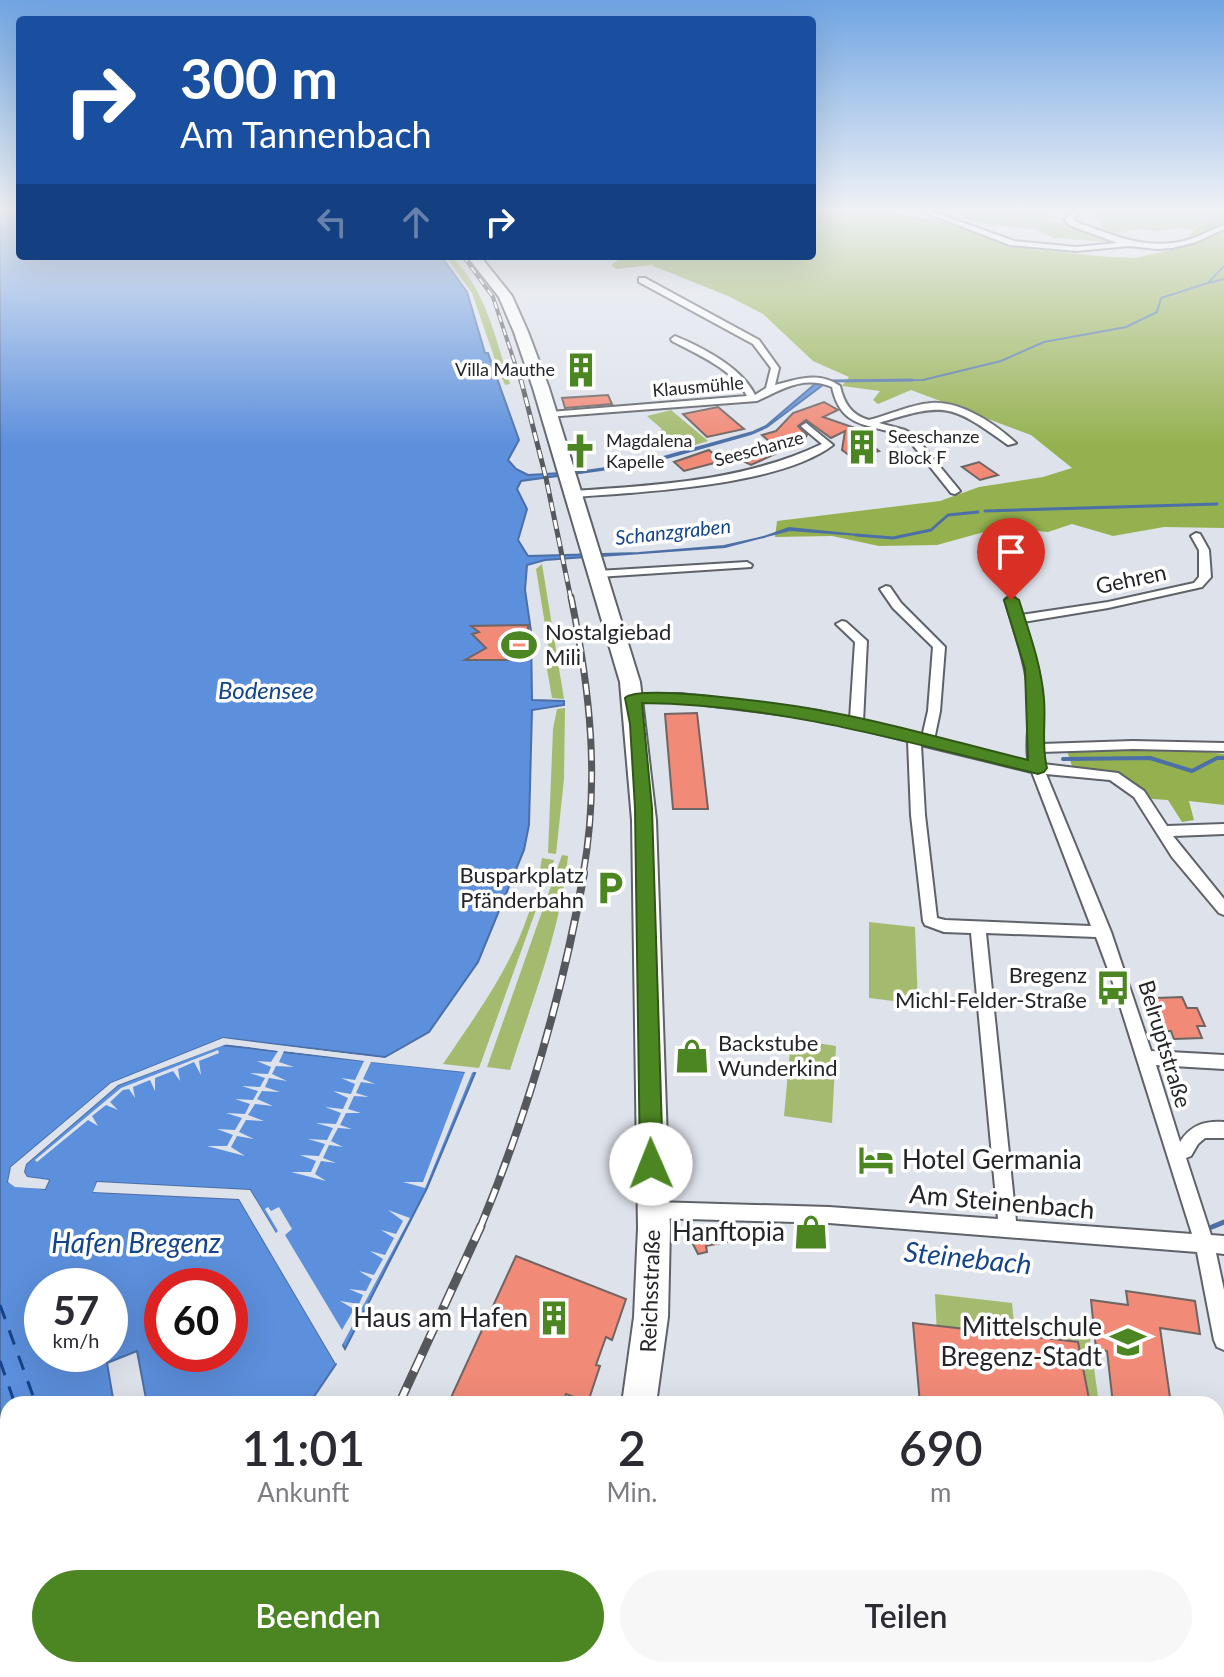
<!DOCTYPE html>
<html lang="de">
<meta charset="utf-8">
<style>
body{margin:0;font-family:Lato,sans-serif;background:#f7f7f7;color:#2b2b33;height:100vh;display:flex;flex-direction:column;font-size:30px;white-space:nowrap}
*{box-sizing:border-box;margin:0}
p{font-size:26px;color:#7c7c81}
.icon{flex:none;width:44px;height:44px;fill:none;stroke:currentColor;stroke-width:2;stroke-linecap:round;stroke-linejoin:round}
.map{position:relative;flex:1;overflow:hidden}
.drawer{position:absolute;left:0px;top:1396px;width:1224px;height:282px;display:flex;flex-direction:column;background:#fff;border-radius:24px 24px 0 0;box-shadow:0 8px 32px #0002}
.drawer>*{flex:none}
.banner{position:absolute;left:16px;top:16px;width:800px;height:244px;border-radius:8px;box-shadow:0 8px 32px #0002;background:#1a4fa0;color:#fff;overflow:hidden}
.speed{position:absolute;left:24px;top:1268px;display:flex;gap:16px;font-size:40px;font-weight:700;text-align:center}
.speed>*{display:grid;place-content:center;width:104px;height:104px;border-radius:50%;background:#fff;box-shadow:0 8px 32px #0002;line-height:1}
.speed small{font-size:20px;font-weight:400}
.speed .limit{border:12px solid #d22;background:#fff;color:#111}
.pin{position:absolute;display:grid;place-items:center;width:68px;height:68px;color:#fff;margin:-82px -34px;border-radius:50% 50% 50% 0;rotate:-45deg;box-shadow:0 0 8px #0007}
.pin .icon{rotate:45deg}
.me{position:absolute;width:88px;margin:-44px;rotate:359deg;stroke-linejoin:round;filter:drop-shadow(0 0 6px #0008)}
.turn{display:flex;align-items:center;gap:28px;height:168px;padding:0 32px;font-size:36px}
.turn .icon{width:104px;height:104px;stroke-width:2.5}
.turn b{display:block;font-size:56px;line-height:68px}
.lanes{display:flex;align-items:center;height:76px;padding:0 32px;background:#0003;justify-content:center;gap:40px;direction:ltr}
.lanes .off{opacity:.35}
.eta{display:flex;justify-content:space-evenly;align-items:center;height:136px;text-align:center}
.eta b{font-size:48px;font-weight:600;line-height:56px}
.button{display:flex;gap:16px;margin-top:auto;padding:16px 32px}
.button a{flex:1;height:92px;border-radius:48px;background:#4c8622;color:#fff;font-size:32px;font-weight:600;line-height:92px;text-align:center}
.button a+a{background:#f7f7f7;color:#2b2b33}
.map>svg:first-child{display:block}
.green{fill:#a4bb6f}
.forest{fill:#95b14f}
.water{fill:#5c8fdc;stroke:#4b6fa6;stroke-width:2;fill-rule:evenodd}
.pier{fill:#dee2eb}
.lines{fill:none;stroke-linecap:round;stroke-linejoin:round}
.stream-far3{stroke:#4b6fa6;stroke-width:2}
.stream-far2{stroke:#4b6fa6;stroke-width:3}
.stream-far1{stroke:#4b6fa6;stroke-width:4}
.stream{stroke:#4b6fa6;stroke-width:5}
.ferry{stroke:#14448a;stroke-width:3;stroke-dasharray:15 12;stroke-linecap:butt}
.building{fill:#f18a77;stroke:#6f6563;stroke-width:2}
.minor-casing{stroke:#5e6269;stroke-width:4}
.primary-casing{stroke:#5e6269;stroke-width:4}
.minor{fill:#fff;fill-rule:evenodd}
.primary{fill:#fff;fill-rule:evenodd}
.rail-far4-casing{stroke:#55585d;stroke-width:4}
.rail-far3-casing{stroke:#55585d;stroke-width:5}
.rail-far2-casing{stroke:#55585d;stroke-width:7}
.rail-far1-casing{stroke:#55585d;stroke-width:8}
.rail-casing{stroke:#55585d;stroke-width:9}
.rail-far4{stroke:#fff;stroke-width:2;stroke-dasharray:7;stroke-linecap:butt}
.rail-far3{stroke:#fff;stroke-width:3;stroke-dasharray:9;stroke-linecap:butt}
.rail-far2{stroke:#fff;stroke-width:4;stroke-dasharray:11;stroke-linecap:butt}
.rail-far1{stroke:#fff;stroke-width:5;stroke-dasharray:14;stroke-linecap:butt}
.rail{stroke:#fff;stroke-width:6;stroke-dasharray:18;stroke-linecap:butt}
.route{fill:#4c8622;stroke:#315716;stroke-width:2}
.labels{text-anchor:middle;stroke-width:7;stroke-linejoin:round;paint-order:stroke}
.far-poi-label{font-size:18px;fill:#232528;stroke:#fff;text-anchor:start}
.far-street-label{font-size:18px;fill:#232528;stroke:#fff}
.far-water-label{font-size:20px;font-style:italic;fill:#14448a;stroke:#fff}
.street-label{font-size:22px;fill:#232528;stroke:#fff}
.poi-label{font-size:22px;fill:#232528;stroke:#fff;text-anchor:start}
.water-label{font-size:24px;font-style:italic;fill:#14448a;stroke:#fff}
.near-poi-label{font-size:26px;fill:#232528;stroke:#fff;text-anchor:end}
.near-street-label{font-size:26px;fill:#232528;stroke:#fff}
.near-water-label{font-size:28px;font-style:italic;fill:#14448a;stroke:#fff}
</style>
<div class="map">
<svg width="1224" height="1677" viewBox="0 0 1224 1677">
<rect width="100%" height="100%" fill="#dee2eb"/>
<!-- green -->
<g class="green">
<polygon points="958,211 1053,211 1047,222 1070,224 1119,243 1054,238 1033,229 989,225 957,217"/>
<polygon points="1088,211 1218,211 1221,212 1193,230 1181,227 1159,231 1138,229 1115,233 1102,228 1101,221"/>
<path d="M 445,256 L 451,256 C 486,289 496,340 510,384 L 505,385 L 500,374 L 472,293 Z"/>
<polygon points="671,410 708,441 675,451 674,440 659,431 662,429 647,416"/>
<polygon points="542,564 564,699 552,698 547,669 549,649 536,569"/>
<polygon points="565,708 564,779 556,854 548,853 553,729 557,709"/>
<path d="M 562,855 L 568,856 C 561,930 532,1001 510,1070 L 487,1067 Z"/>
<path d="M 542,858 L 554,860 L 479,1068 L 443,1064 C 491,993 528,945 542,858 Z"/>
<polygon points="869,922 915,927 918,1004 869,998"/>
<polygon points="791,1039 836,1046 832,1123 784,1116"/>
<polygon points="935,1294 1012,1303 1022,1404 940,1397"/>
<polygon points="1020,1330 1090,1339 1099,1404 1027,1404"/>
<polygon points="1216,1492 1220,1492 1224,1514 1224,1617 1216,1616"/>
</g>
<!-- forest -->
<g class="forest">
<path d="M 812,211 L 875,211 L 937,220 L 1029,249 L 1109,257 L 1135,258 L 1180,248 C 1190,233 1211,213 1224,211 L 1224,528 L 1164,527 L 1113,536 L 1072,524 L 1048,532 L 1002,527 L 937,545 L 879,546 L 832,536 L 775,537 L 777,521 L 940,501 L 979,487 L 1043,477 L 1072,468 L 1031,435 L 911,390 L 878,404 L 873,400 L 880,391 L 842,386 L 849,377 L 813,361 L 763,314 L 728,296 L 651,265 L 616,269 L 611,265 L 618,260 L 610,256 L 812,256 Z"/>
<polygon points="1142,744 1224,754 1224,805 1189,801 1194,820 1182,822 1168,800 1152,799 1112,775 1073,769 1066,748"/>
</g>
<!-- water -->
<g class="water">
<path d="M 0,211 L 20,211 L 20,256 L 441,256 L 467,292 L 485,353 L 488,353 L 519,440 L 508,460 L 516,469 L 528,475 L 578,472 L 642,463 L 753,432 L 766,426 L 816,383 L 823,385 L 767,427 L 751,434 L 645,464 L 521,481 L 517,489 L 527,509 L 518,540 L 528,556 L 639,553 L 724,546 L 764,537 L 789,528 L 858,535 L 790,530 L 725,547 L 545,560 L 527,565 L 525,590 L 531,631 L 532,700 L 564,701 L 564,705 L 532,710 L 529,825 L 524,850 L 478,962 L 429,1032 L 385,1057 L 223,1038 L 111,1083 L 11,1167 L 8,1182 L 45,1189 L 49,1180 L 27,1177 L 24,1172 L 26,1164 L 118,1085 L 221,1045 L 475,1073 L 427,1188 L 345,1349 L 250,1190 L 97,1182 L 94,1192 L 239,1199 L 336,1364 L 309,1404 L 147,1404 L 137,1351 L 107,1363 L 114,1404 L 8,1404 L 8,1565 L 0,1569 ZM 42,1286 L 110,1286 L 110,1354 L 42,1354 ZM 162,1286 L 230,1286 L 230,1354 L 162,1354 Z"/>
<polygon points="24,1670 123,1670 119,1677 25,1677"/>
</g>
<!-- pier -->
<g class="pier">
<polygon points="223,1038 477,1070 472,1073 425,1188 403,1182 423,1182 465,1072 371,1062 363,1079 375,1084 361,1082 356,1093 369,1097 354,1096 348,1109 361,1113 346,1113 340,1125 352,1129 338,1128 331,1141 343,1147 329,1145 323,1158 336,1163 321,1161 315,1174 326,1181 291,1172 311,1172 316,1161 300,1155 319,1156 325,1144 308,1139 327,1140 333,1128 316,1123 336,1124 341,1113 325,1107 343,1109 348,1098 333,1091 351,1094 355,1084 341,1078 355,1080 364,1061 284,1051 279,1062 294,1067 276,1066 272,1074 287,1081 269,1078 265,1087 280,1092 262,1091 257,1099 273,1106 255,1104 248,1115 264,1121 246,1120 239,1132 254,1139 237,1136 231,1147 245,1156 207,1146 227,1146 233,1135 217,1129 235,1130 242,1118 226,1113 245,1114 250,1104 235,1099 253,1100 258,1091 242,1086 260,1087 265,1078 250,1073 268,1074 271,1067 257,1061 271,1062 278,1051 227,1044 118,1085 26,1164 24,1172 27,1177 49,1180 45,1189 15,1187 8,1182 11,1167 111,1083"/>
<polygon points="218,1050 219,1053 199,1061 201,1075 194,1062 178,1069 180,1081 173,1071 155,1078 155,1091 150,1080 133,1087 135,1098 129,1089 123,1090 110,1102 118,1110 106,1105 92,1116 98,1126 88,1120 37,1162 35,1160 121,1088"/>
<polygon points="97,1182 250,1190 276,1233 278,1231 265,1209 268,1207 271,1211 279,1207 292,1229 285,1235 342,1330 354,1309 340,1301 359,1304 363,1295 349,1289 366,1291 372,1279 359,1271 374,1275 383,1259 370,1251 385,1255 394,1238 381,1230 396,1234 403,1221 388,1210 410,1218 342,1345 343,1353 247,1194 99,1186 242,1196 338,1360 336,1364 239,1199 93,1192"/>
</g>
<g class="lines">
<!-- stream-far3 -->
<g class="stream-far3">
<polyline points="1208,283 1224,279"/>
<polyline points="830,381 923,380 1001,361 1044,342 1126,327 1157,312 1161,298 1208,283 1224,266"/>
</g>
<!-- stream-far2 -->
<g class="stream-far2">
<polyline points="830,381 912,380"/>
<polyline points="985,511 1217,504"/>
<polyline points="856,535 893,538 931,530 948,515 978,512"/>
</g>
<!-- stream-far1 -->
<polyline class="stream-far1" points="1063,759 1150,758 1192,771 1217,758 1224,758"/>
<!-- stream -->
<polyline class="stream" points="1212,1227 1224,1222"/>
<!-- ferry -->
<g class="ferry">
<polyline points="0,1305 36,1404"/>
<polyline points="0,1361 15,1404"/>
</g>
</g>
<!-- building -->
<g class="building">
<polygon points="608,395 612,404 565,408 562,398"/>
<polygon points="824,402 838,410 823,417 852,427 850,428 879,451 853,458 842,450 845,431 831,438 806,420 798,426 807,435 804,440 797,441 793,438 772,444 762,435 776,431 793,413"/>
<polygon points="718,407 744,429 707,437 683,414"/>
<polygon points="760,447 775,454 751,465 737,458"/>
<polygon points="709,450 722,461 684,471 674,462"/>
<polygon points="979,462 998,475 980,480 962,467"/>
<polygon points="528,625 527,660 465,660 486,648 472,634 479,632 471,626"/>
<polygon points="697,713 708,809 673,809 665,714"/>
<polygon points="1182,997 1187,1008 1197,1008 1205,1026 1197,1026 1202,1038 1174,1039 1171,1031 1161,1031 1152,1009 1160,1009 1156,998"/>
<polygon points="732,1223 740,1239 706,1246 707,1252 698,1254 689,1236"/>
<polygon points="516,1256 626,1299 612,1340 606,1337 596,1365 600,1366 588,1402 566,1394 562,1404 448,1404"/>
<polygon points="1126,1291 1195,1301 1200,1334 1160,1328 1171,1404 1113,1404 1107,1351 1096,1349 1091,1300 1128,1305"/>
<polygon points="913,1323 1078,1342 1090,1404 920,1404"/>
</g>
<g class="lines">
<!-- minor casing -->
<g class="minor-casing">
<g id="minor">
<path d="M 921,211 L 931,211 L 1014,241 L 1076,247 L 1118,243 L 1071,226 L 1064,219 L 1076,212 L 1079,214 L 1073,219 L 1077,222 C 1114,236 1148,251 1188,240 C 1201,236 1212,229 1224,225 L 1224,229 L 1196,242 L 1172,248 L 1157,249 L 1129,246 L 1076,251 L 1010,245 Z"/>
<path d="M 639,278 L 645,278 L 759,340 L 779,368 L 775,385 C 798,379 819,371 840,386 C 844,403 851,415 869,420 C 889,415 909,405 931,403 C 961,401 994,423 1016,443 L 1008,445 C 950,404 947,402 879,423 L 905,430 L 914,435 L 960,491 L 955,494 L 951,493 L 908,439 C 875,421 842,434 832,387 C 804,375 782,389 757,401 L 547,417 L 547,413 L 550,412 L 747,396 C 734,370 697,354 672,341 L 671,339 L 675,336 C 702,347 742,368 755,395 L 766,388 L 771,368 L 753,344 L 639,282 Z"/>
<path d="M 806,423 L 833,445 C 780,486 640,492 573,497 L 568,494 L 573,491 C 657,485 745,481 822,444 L 803,428 L 801,426 Z"/>
<path d="M 1196,533 L 1200,534 L 1209,550 L 1211,577 L 1202,587 L 1108,608 L 1023,622 L 1038,669 L 1042,703 L 1041,744 L 1133,741 L 1224,743 L 1224,751 L 1133,749 L 1041,752 L 1043,764 L 1118,773 L 1144,791 L 1167,826 L 1224,824 L 1224,834 L 1173,836 L 1224,899 L 1224,915 L 1219,913 L 1172,857 L 1134,797 L 1110,780 L 1046,774 L 1111,932 L 1151,1051 L 1224,1055 L 1224,1069 L 1156,1065 L 1180,1142 C 1191,1125 1204,1121 1224,1122 L 1224,1138 L 1205,1138 L 1198,1144 L 1191,1156 L 1186,1158 L 1211,1235 L 1224,1236 L 1224,1254 L 1216,1253 L 1224,1290 L 1224,1350 L 1217,1347 L 1214,1340 L 1197,1252 L 829,1223 L 654,1218 L 648,1216 L 645,1210 L 648,1204 L 654,1202 L 829,1207 L 998,1219 L 971,933 L 944,932 L 925,925 L 923,921 L 911,815 L 908,741 L 819,719 L 681,702 L 633,702 L 627,698 L 629,695 L 681,694 L 819,711 L 850,719 L 855,642 L 836,624 L 842,621 L 846,622 L 867,641 L 863,722 L 922,737 L 928,711 L 933,647 L 893,608 L 880,589 L 886,586 L 890,587 L 901,603 L 945,647 L 940,711 L 934,740 L 1029,763 C 1024,743 1031,721 1029,700 C 1027,665 1015,633 1005,600 L 1007,598 L 1015,598 L 1021,615 L 1108,602 L 1194,583 L 1199,577 L 1199,550 L 1191,536 ZM 921,745 L 1032,772 L 1091,926 L 945,920 L 937,918 L 925,815 ZM 986,933 L 1096,937 L 1112,980 L 1192,1234 L 1016,1221 Z"/>
<polygon points="747,562 752,565 751,567 598,577 592,574 598,571"/>
<polygon points="1216,1640 1224,1641 1224,1665 1216,1664"/>
<polygon points="581,1670 618,1670 618,1677 582,1677"/>
<rect x="655" y="1670" width="24" height="7"/>
<rect x="1001" y="1670" width="24" height="7"/>
</g>
</g>
<!-- primary casing -->
<g class="primary-casing">
<g id="primary">
<polygon points="467,256 480,256 512,296 528,332 549,388 640,682 656,820 670,1228 668,1317 656,1404 622,1404 634,1317 638,1228 632,820 620,682 533,388 514,332 499,297"/>
<polygon points="363,1670 427,1670 424,1677 360,1677"/>
</g>
</g>
<!-- minor -->
<use href="#minor" class="minor"/>
<!-- primary -->
<use href="#primary" class="primary"/>
<!-- rail-far4 casing -->
<g class="rail-far4-casing">
<polyline id="rail-far4" points="463,256 493,297 521,382"/>
</g>
<!-- rail-far3 casing -->
<g class="rail-far3-casing">
<polyline id="rail-far3" points="521,380 546,478 571,599"/>
</g>
<!-- rail-far2 casing -->
<g class="rail-far2-casing">
<path id="rail-far2" d="M 571,597 C 590,690 600,780 583,875"/>
</g>
<!-- rail-far1 casing -->
<g class="rail-far1-casing">
<path id="rail-far1" d="M 480,1228 C 528,1113 562,996 584,873"/>
</g>
<!-- rail casing -->
<g class="rail-casing">
<g id="rail">
<polyline points="399,1404 481,1226"/>
<polyline points="261,1677 264,1670"/>
</g>
</g>
<!-- rail-far4 -->
<use href="#rail-far4" class="rail-far4"/>
<!-- rail-far3 -->
<use href="#rail-far3" class="rail-far3"/>
<!-- rail-far2 -->
<use href="#rail-far2" class="rail-far2"/>
<!-- rail-far1 -->
<use href="#rail-far1" class="rail-far1"/>
<!-- rail -->
<use href="#rail" class="rail"/>
</g>
<!-- sky -->
<linearGradient id="sky" x2="0" y2="1"><stop stop-color="#70a5e3"/><stop offset="0.47" stop-color="#f0f2f6"/><stop offset="1" stop-color="#f0f2f6" stop-opacity="0"/></linearGradient>
<rect width="1224" height="446" fill="url(#sky)"/>
<!-- route -->
<path class="route" d="M 1011,595 L 1019,600 C 1029,632 1041,664 1044,699 C 1046,723 1041,744 1047,768 L 1044,772 L 1038,774 C 907,742 777,704 642,703 L 652,808 L 663,1164 L 659,1171 L 651,1174 L 643,1171 L 640,1164 L 635,808 L 630,724 L 625,698 C 639,683 790,705 818,710 C 888,722 958,743 1028,760 L 1025,669 L 1004,600 Z"/>
<!-- icons -->
<defs>
<g id="building-bare" transform="scale(2.76)"><path d="M-4-6H4V6H1V3H-1V6H-4ZM-2.5-4.3h1.7v1.8h-1.7ZM.8-4.3h1.7v1.8H.8ZM-2.5-1h1.7V.8h-1.7ZM.8-1h1.7V.8H.8Z" fill="#4c8622" stroke="#fff" stroke-width="2.5" paint-order="stroke"/></g>
<g id="church-bare" transform="scale(2.76)"><path d="M-1.2-6h2.4v3.5h3.3v2.4h-3.3V6h-2.4V-.1h-3.3v-2.4h3.3Z" fill="#4c8622" stroke="#fff" stroke-width="2.5" paint-order="stroke"/></g>
<g id="stadium-bare" transform="scale(2.76)"><path d="M0-5a6.5 5 0 1 0 0 10a6.5 5 0 1 0 0-10ZM-3.5-1.8h7v3.6h-7Z" fill="#4c8622" stroke="#fff" stroke-width="2.5" paint-order="stroke"/></g>
<g id="parking-bare" transform="scale(2.76)"><path d="M-3.5-5.5H1a3.5 3.5 0 0 1 0 7H-1V5.5H-3.5ZM-1-3.4V-.6H.8a1.4 1.4 0 0 0 0-2.8Z" fill="#4c8622" stroke="#fff" stroke-width="2.5" paint-order="stroke"/></g>
<g id="bus-bare" transform="scale(2.76)"><path d="M-5-6H5V4H4V6H2V4H-2V6H-4V4H-5ZM-3.5-4V0h7V-4ZM-3.5 1.2v1.5H-2V1.2ZM2 1.2v1.5H3.5V1.2Z" fill="#4c8622" stroke="#fff" stroke-width="2.5" paint-order="stroke"/></g>
<g id="shop-bare" transform="scale(2.76)"><path d="M-5-2.5h2.3a2.7 3.5 0 0 1 5.4 0H5L5.5 6h-11ZM-1.5-2.5h3a1.5 2.3 0 0 0-3 0Z" fill="#4c8622" stroke="#fff" stroke-width="2.5" paint-order="stroke"/></g>
<g id="hotel-bare" transform="scale(2.76)"><path d="M-6-4.5h1.5V1H6V5H4.5V3h-9V5H-6ZM-4 0a1.8 1.8 0 1 1 3.6 0ZM.5 0V-2.5h3Q6-2.5 6 0Z" fill="#4c8622" stroke="#fff" stroke-width="2.5" paint-order="stroke"/></g>
<g id="school-bare" transform="scale(2.76)"><path d="M0-5L7-2L0 1L-7-2ZM-4 1L0 2.5L4 1V4Q0 6-4 4Z" fill="#4c8622" stroke="#fff" stroke-width="2.5" paint-order="stroke"/></g>
</defs>
<g fill-rule="evenodd">
<use href="#building-bare" x="581" y="370"/>
<use href="#building-bare" x="862" y="447"/>
<use href="#church-bare" x="580" y="451"/>
<use href="#stadium-bare" x="519" y="645"/>
<use href="#parking-bare" x="610" y="888"/>
<use href="#bus-bare" x="1113" y="988"/>
<use href="#shop-bare" x="692" y="1056"/>
<use href="#hotel-bare" x="876" y="1160"/>
<use href="#shop-bare" x="811" y="1232"/>
<use href="#building-bare" x="554" y="1318"/>
<use href="#school-bare" x="1128" y="1342"/>
</g>
<g class="labels">
<!-- far-poi labels -->
<g class="far-poi-label">
<text x="555" y="376" text-anchor="end">Villa Mauthe</text>
<text x="888" y="443">Seeschanze<tspan x="888" dy="21">Block F</tspan></text>
<text x="606" y="447">Magdalena<tspan x="606" dy="21">Kapelle</tspan></text>
</g>
<!-- far-street labels -->
<g class="far-street-label">
<text transform="translate(698 387) rotate(-5)" y="6">Klausmühle</text>
<text transform="translate(759 449) rotate(-15)" y="6">Seeschanze</text>
</g>
<!-- far-water labels -->
<g class="far-water-label">
<text transform="translate(673 532) rotate(-6)" y="7">Schanzgraben</text>
</g>
<!-- street labels -->
<g class="street-label">
<text transform="translate(1131 579) rotate(-12)" y="8">Gehren</text>
<text transform="translate(1165 1044) rotate(73)" y="8">Belruptstraße</text>
<text transform="translate(650 1291) rotate(-88)" y="8">Reichsstraße</text>
</g>
<!-- poi labels -->
<g class="poi-label">
<text x="545" y="640">Nostalgiebad<tspan x="545" dy="25">Mili</tspan></text>
<text x="584" y="883" text-anchor="end">Busparkplatz<tspan x="584" dy="25">Pfänderbahn</tspan></text>
<text x="1087" y="983" text-anchor="end">Bregenz<tspan x="1087" dy="25">Michl-Felder-Straße</tspan></text>
<text x="718" y="1051">Backstube<tspan x="718" dy="25">Wunderkind</tspan></text>
</g>
<!-- water labels -->
<g class="water-label">
<text x="266" y="699">Bodensee</text>
</g>
<!-- near-poi labels -->
<g class="near-poi-label">
<text x="902" y="1169" text-anchor="start">Hotel Germania</text>
<text x="785" y="1241">Hanftopia</text>
<text x="528" y="1327">Haus am Hafen</text>
<text x="1102" y="1336">Mittelschule<tspan x="1102" dy="30">Bregenz-Stadt</tspan></text>
</g>
<!-- near-street labels -->
<g class="near-street-label">
<text transform="translate(1002 1202) rotate(5)" y="9">Am Steinenbach</text>
</g>
<!-- near-water labels -->
<g class="near-water-label">
<text x="136" y="1253">Hafen Bregenz</text>
<text transform="translate(968 1258) rotate(6)" y="10">Steinebach</text>
</g>
</g>
</svg>
<div class="speed"><div>57<small>km/h</small></div><div class="limit">60</div></div>
<div class="pin" style="left:1011px;top:600px;background:#d93025"><svg class="icon" aria-label="arrive" viewBox="0 0 24 24"><path d="M6 21V4h12l-3 4 3 4H6"/></svg></div>
<svg class="me" style="left:651px;top:1164px" viewBox="-20 -20 40 40"><circle r="19" fill="#fff"/><path d="M0-13L10 11 0 6-10 11z" fill="#4c8622"/></svg>
<div class="banner">
<div class="turn"><svg class="icon" aria-label="right" viewBox="0 0 24 24"><path d="M7 20v-9h11M14 6l5 5-5 5"/></svg><div><b>300 m</b>Am Tannenbach</div></div>
<div class="lanes"><svg class="icon off" aria-label="left" viewBox="0 0 24 24"><path d="M17 20v-9H6M10 6l-5 5 5 5"/></svg><svg class="icon off" aria-label="ahead" viewBox="0 0 24 24"><path d="M12 20V5M6 11l6-6 6 6"/></svg><svg class="icon" aria-label="right" viewBox="0 0 24 24"><path d="M7 20v-9h11M14 6l5 5-5 5"/></svg></div>
</div>
<section class="drawer">
<div class="eta">
<div><b>11:01</b><p>Ankunft</p></div>
<div><b>2</b><p>Min.</p></div>
<div><b>690</b><p>m</p></div>
</div>
<div class="button"><a>Beenden</a><a>Teilen</a></div>
</section>
</div>
